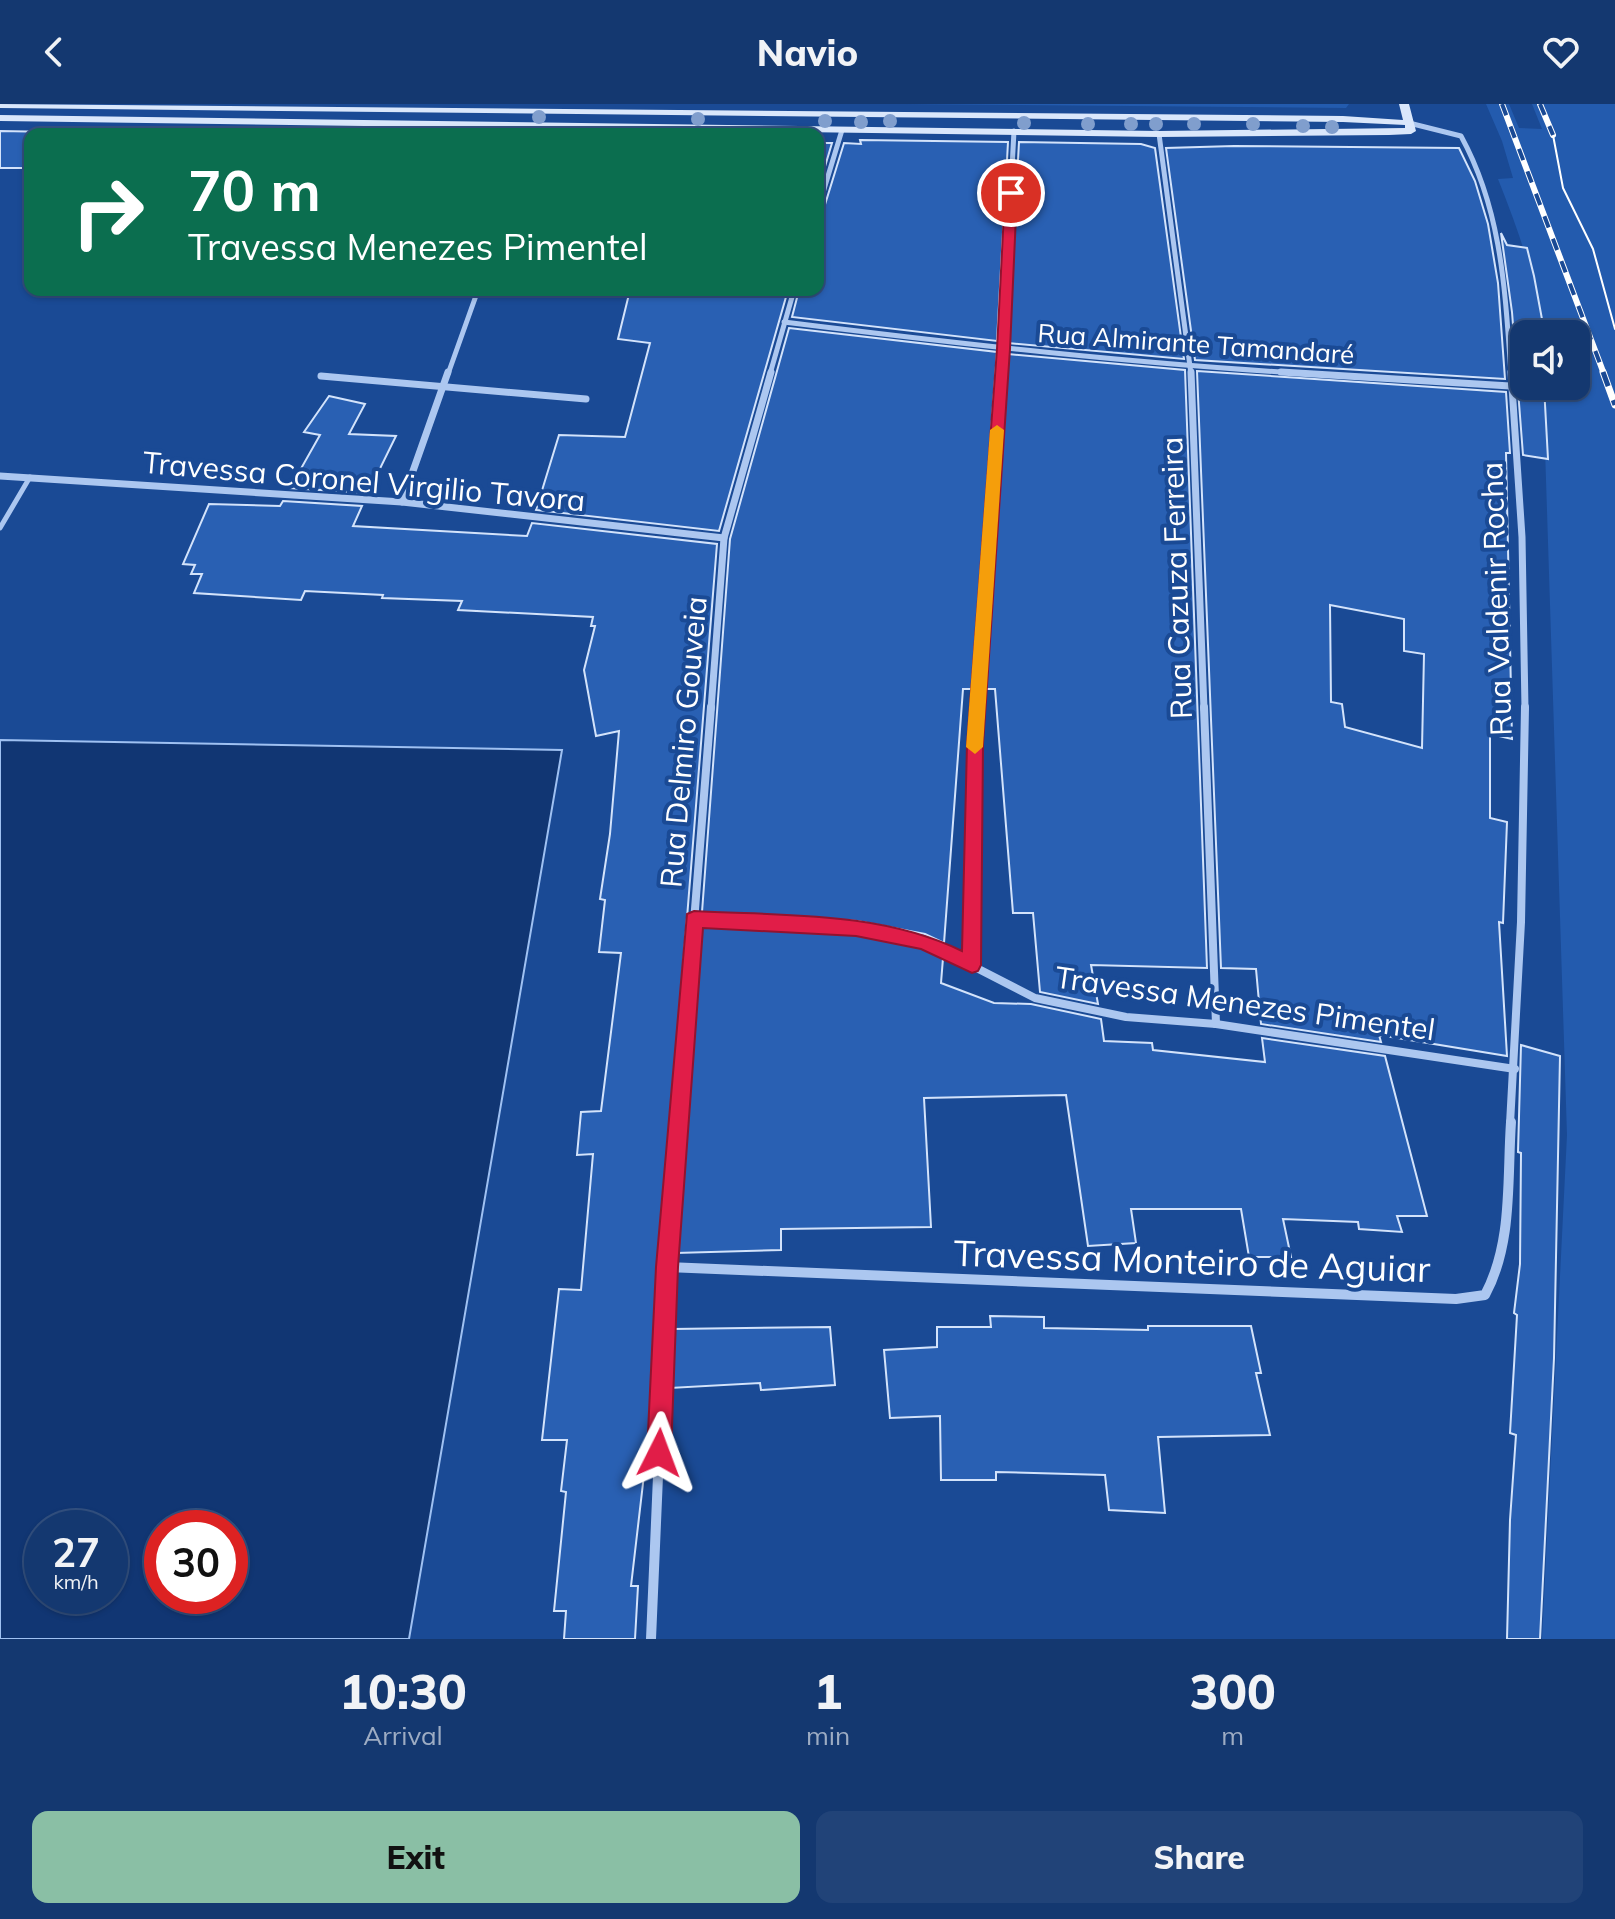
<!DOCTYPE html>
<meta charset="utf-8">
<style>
body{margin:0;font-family:Mulish,sans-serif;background:#214378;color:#f1f3f6;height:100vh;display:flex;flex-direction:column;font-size:30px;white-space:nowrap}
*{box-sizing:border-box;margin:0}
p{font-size:26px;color:#9dacc3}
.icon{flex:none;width:44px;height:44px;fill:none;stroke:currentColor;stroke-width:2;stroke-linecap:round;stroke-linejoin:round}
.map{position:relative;height:1535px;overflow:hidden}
.details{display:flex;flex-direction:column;background:#143870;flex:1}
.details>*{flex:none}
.hud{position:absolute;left:24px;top:24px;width:800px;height:168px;border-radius:16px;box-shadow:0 2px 6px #0004,0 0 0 2px #335283;background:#0b6e4f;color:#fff;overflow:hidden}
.fabs{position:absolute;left:1510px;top:216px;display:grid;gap:16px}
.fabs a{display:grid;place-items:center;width:80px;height:80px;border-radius:16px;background:#143870;box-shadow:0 2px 6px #0004,0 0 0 2px #335283;font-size:40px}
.speed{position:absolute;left:24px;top:1406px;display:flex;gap:16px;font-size:40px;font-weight:700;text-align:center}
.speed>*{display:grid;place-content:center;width:104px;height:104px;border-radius:50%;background:#143870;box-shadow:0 2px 6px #0004,0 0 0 2px #335283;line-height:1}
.speed small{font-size:20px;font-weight:400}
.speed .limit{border:12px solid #d22;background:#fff;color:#111}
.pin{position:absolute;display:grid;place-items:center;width:68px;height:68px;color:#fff;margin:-34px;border:4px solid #fff;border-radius:50%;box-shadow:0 2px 8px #0007}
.me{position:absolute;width:88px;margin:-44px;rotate:3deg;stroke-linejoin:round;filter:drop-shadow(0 0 6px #0008)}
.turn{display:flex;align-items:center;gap:28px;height:168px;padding:0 32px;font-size:36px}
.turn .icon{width:104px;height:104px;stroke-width:2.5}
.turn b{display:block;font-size:56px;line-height:68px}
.eta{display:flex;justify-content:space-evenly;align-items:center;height:136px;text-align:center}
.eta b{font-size:48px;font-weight:800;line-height:56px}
.primary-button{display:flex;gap:16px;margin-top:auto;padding:16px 32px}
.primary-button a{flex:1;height:92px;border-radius:16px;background:#8abfa5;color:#111;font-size:32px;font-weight:800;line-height:92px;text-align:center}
.primary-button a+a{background:#214378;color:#f1f3f6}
header{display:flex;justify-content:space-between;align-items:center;height:104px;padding:0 32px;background:#143870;font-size:36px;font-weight:800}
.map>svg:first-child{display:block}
.green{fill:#235bae}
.water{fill:#113673;stroke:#9fc1f2;stroke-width:2;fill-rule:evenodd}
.building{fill:#2960b3;stroke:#d3e3fb;stroke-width:2;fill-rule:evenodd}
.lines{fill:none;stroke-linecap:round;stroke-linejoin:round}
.lane{stroke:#acc7f0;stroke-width:5}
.street-far3{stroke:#acc7f0;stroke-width:5}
.street-far2{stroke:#acc7f0;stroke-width:7}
.street-far1{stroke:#acc7f0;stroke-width:8}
.street{stroke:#acc7f0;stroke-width:10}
.secondary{fill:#dae7fb;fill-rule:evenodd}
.tram{stroke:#fff;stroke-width:2}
.rail-far1-casing{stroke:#fff;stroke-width:6}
.rail-casing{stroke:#fff;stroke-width:7}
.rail-far1{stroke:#1a4a95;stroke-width:4;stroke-dasharray:12;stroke-linecap:butt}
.rail{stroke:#1a4a95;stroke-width:5;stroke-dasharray:15;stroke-linecap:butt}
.tree{fill:#809ecd}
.route{fill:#e11d48;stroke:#92132f;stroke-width:2}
.slow{fill:#f59e0b}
.labels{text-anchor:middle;stroke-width:8;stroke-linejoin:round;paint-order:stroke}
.far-street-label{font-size:26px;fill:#fff;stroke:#1a4a95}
.street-label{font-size:30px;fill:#fff;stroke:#1a4a95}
.near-street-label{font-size:36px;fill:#fff;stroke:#1a4a95}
</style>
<header><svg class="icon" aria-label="back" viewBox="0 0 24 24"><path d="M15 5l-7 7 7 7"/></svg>Navio<svg class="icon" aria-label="heart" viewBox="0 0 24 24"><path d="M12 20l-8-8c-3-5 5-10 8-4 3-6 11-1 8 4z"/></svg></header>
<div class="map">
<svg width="1615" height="1535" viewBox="0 0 1615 1535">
<rect width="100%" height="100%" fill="#1a4a95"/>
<!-- green -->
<g class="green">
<polygon points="905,0 1349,0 1346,4"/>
<path d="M 1486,0 L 1509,0 L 1519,24 L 1542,25 L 1532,0 L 1615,0 L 1615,1535 L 1542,1535 L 1567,1031 L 1543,282 L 1576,282 L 1576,230 L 1540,230 C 1537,175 1518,126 1498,75 L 1513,74 L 1502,37 Z"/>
</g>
<!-- water -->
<path class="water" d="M 0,636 L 562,646 L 409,1535 L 0,1535 ZM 42,1424 L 110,1424 L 110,1492 L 42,1492 ZM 162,1424 L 230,1424 L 230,1492 L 162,1492 Z"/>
<!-- building -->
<g class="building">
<polygon points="0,27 55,28 30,30 30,64 0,64"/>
<polygon points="860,36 1008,38 997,237 792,213 799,186 818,186 818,110 823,107 844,39 861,40"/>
<polygon points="1019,38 1141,40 1155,44 1184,255 1008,239"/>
<polygon points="818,39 832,39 818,86"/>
<polygon points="1234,42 1459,44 1475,77 1488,120 1498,179 1505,275 1195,256 1166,44"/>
<polygon points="1501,129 1507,141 1527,144 1534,172 1544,226 1541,226 1541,230 1524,230 1524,282 1544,282 1548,355 1523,351 1512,208"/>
<polygon points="630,186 788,186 719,427 536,406 559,331 625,333 650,239 618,235"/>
<polygon points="789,224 997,248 972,585 963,585 944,839 925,830 857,817 702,808 730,435"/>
<polygon points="1008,250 1185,266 1207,864 1091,861 1098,900 1040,888 1033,809 1013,809 995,585 985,585"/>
<path d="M 1197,267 L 1506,288 L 1510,349 L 1506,349 L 1512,635 L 1490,630 L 1490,714 L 1507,718 L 1503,819 L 1499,818 L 1507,952 L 1379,931 L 1381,938 L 1261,920 L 1256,865 L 1221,864 ZM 1330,501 L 1404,515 L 1404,547 L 1424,550 L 1422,644 L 1345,623 L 1342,600 L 1331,598 Z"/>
<polygon points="329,292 365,300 349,330 396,332 368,389 290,384 320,331 304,328"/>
<polygon points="283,397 362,402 353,422 527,432 532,419 717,440 659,1163 654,1285 631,1482 638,1482 635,1535 564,1535 566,1507 554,1507 566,1388 561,1387 567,1336 542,1336 559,1185 581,1186 593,1050 577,1051 581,1008 601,1007 621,849 599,848 605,796 600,795 610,730 619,627 596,632 584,566 595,522 591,522 593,513 458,506 462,497 382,494 383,491 305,487 301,496 194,489 202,470 191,470 195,461 183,460 209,400 280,402"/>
<polygon points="701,822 855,831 922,844 943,854 941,879 994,899 1031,900 1101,915 1104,937 1152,939 1153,946 1265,958 1262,934 1385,952 1427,1112 1397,1112 1402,1128 1359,1125 1358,1118 1283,1115 1291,1153 1249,1153 1241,1105 1131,1105 1136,1139 1088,1142 1066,991 924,994 931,1123 781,1125 781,1146 676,1149"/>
<polygon points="1521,941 1560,952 1554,1254 1540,1535 1507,1535 1510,1416 1516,1331 1510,1329 1517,1211 1514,1209 1520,1160 1521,1049 1518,1048"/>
<polygon points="990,1212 1044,1213 1044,1224 1148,1226 1148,1222 1251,1222 1261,1269 1256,1269 1270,1331 1158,1333 1165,1409 1109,1406 1105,1371 996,1368 996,1376 941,1376 940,1312 890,1314 884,1246 937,1243 937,1223 991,1223"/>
<polygon points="830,1223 835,1281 761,1286 760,1279 670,1284 672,1225"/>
</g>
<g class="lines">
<!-- lane -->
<polyline class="lane" points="0,424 30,373"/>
<!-- street-far3 -->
<g class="street-far3">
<path d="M 1409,19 L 1461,32 C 1502,107 1505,187 1511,270"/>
<polyline points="1159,30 1191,270"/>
<polyline points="818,105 842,26"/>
<path d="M 784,218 C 961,240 1137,260 1315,270"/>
<polyline points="448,270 478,186"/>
<polyline points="770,270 794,186"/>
<polyline points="1001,270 1014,27"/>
</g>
<!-- street-far2 -->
<g class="street-far2">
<polyline points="1191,268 1204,605"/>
<polyline points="1281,268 1510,282"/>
<polyline points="1511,268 1522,433 1525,605"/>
<polyline points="321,272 586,295"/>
<polyline points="0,372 402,398 724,434"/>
<polyline points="402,398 448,268"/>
<polyline points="711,605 724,434 771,268"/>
<polyline points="977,605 1001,268"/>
</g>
<!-- street-far1 -->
<g class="street-far1">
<polyline points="1204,603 1216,920"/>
<polyline points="694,815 856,824 924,837 1035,894 1126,913 1216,920 1515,965"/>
<polyline points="972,861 978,603"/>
<polyline points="678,1020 711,603"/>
<polyline points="1510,1020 1521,818 1525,603"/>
</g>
<!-- street -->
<g class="street">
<path d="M 667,1163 L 1456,1195 L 1485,1191 C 1513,1139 1507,1076 1511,1018"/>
<polyline points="651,1535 667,1163 678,1018"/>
</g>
<!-- secondary -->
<polygon class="secondary" points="0,0 1343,12 1403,16 1399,0 1409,0 1416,27 1411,30 1389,31 1159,33 0,17 0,11 1159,27 1405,24 1405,21 1343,18 0,4"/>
<!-- tram -->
<polyline class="tram" points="1553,31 1563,84 1593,145 1615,225"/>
<!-- rail-far1 casing -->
<g class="rail-far1-casing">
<g id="rail-far1">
<polyline points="1502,0 1604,270"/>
<polyline points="1540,0 1553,31"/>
</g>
</g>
<!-- rail casing -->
<g class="rail-casing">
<polyline id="rail" points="1603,268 1615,301"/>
</g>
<!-- rail-far1 -->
<use href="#rail-far1" class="rail-far1"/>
<!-- rail -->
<use href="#rail" class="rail"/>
</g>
<!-- trees -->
<g class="tree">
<circle cx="539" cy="13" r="7"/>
<circle cx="698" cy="15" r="7"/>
<circle cx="825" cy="17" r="7"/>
<circle cx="890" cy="17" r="7"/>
<circle cx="861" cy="18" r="7"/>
<circle cx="1024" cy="19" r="7"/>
<circle cx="1088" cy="20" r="7"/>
<circle cx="1131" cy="20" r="7"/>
<circle cx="1156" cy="20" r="7"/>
<circle cx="1194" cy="20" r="7"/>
<circle cx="1253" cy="20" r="7"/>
<circle cx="1303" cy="22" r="7"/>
<circle cx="1332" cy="23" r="7"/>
</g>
<!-- route -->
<path class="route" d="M 1011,86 L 1017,89 L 1010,245 L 983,640 L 981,861 L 978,867 L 972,869 L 921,845 L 856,832 L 703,824 L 678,1163 L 671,1349 L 667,1357 L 659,1361 L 651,1357 L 647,1349 L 656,1163 L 687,810 L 694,807 C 784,812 880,807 962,847 L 967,640 L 997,245 L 1005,89 Z"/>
<!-- slow -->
<polygon class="slow" points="997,321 1004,326 983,643 975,650 966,643 990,326"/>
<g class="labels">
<!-- far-street labels -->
<g class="far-street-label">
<text transform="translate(1196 240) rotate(4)" y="9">Rua Almirante Tamandaré</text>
</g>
<!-- street labels -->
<g class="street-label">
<text transform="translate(364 378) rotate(5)" y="10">Travessa Coronel Virgilio Tavora</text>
<text transform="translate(1177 474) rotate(-92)" y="10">Rua Cazuza Ferreira</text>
<text transform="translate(1497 495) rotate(-92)" y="10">Rua Valdenir Rocha</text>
<text transform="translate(684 638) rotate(-85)" y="10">Rua Delmiro Gouveia</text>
<text transform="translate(1245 900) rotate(8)" y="10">Travessa Menezes Pimentel</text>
</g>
<!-- near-street labels -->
<g class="near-street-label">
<text transform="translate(1192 1157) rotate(2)" y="13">Travessa Monteiro de Aguiar</text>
</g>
</g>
</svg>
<div class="fabs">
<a><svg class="icon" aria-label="sound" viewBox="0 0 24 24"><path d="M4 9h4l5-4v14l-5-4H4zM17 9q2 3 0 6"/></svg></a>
</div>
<div class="speed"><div>27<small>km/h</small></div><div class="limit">30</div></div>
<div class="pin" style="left:1011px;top:89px;background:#d93025"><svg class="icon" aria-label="arrive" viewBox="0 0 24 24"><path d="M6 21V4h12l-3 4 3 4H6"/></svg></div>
<svg class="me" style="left:659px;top:1349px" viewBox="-20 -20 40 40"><path d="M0-17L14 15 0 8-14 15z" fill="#e11d48" stroke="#fff" stroke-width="4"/></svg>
<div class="hud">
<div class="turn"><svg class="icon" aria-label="right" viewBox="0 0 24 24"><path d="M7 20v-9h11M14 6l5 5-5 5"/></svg><div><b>70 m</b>Travessa Menezes Pimentel</div></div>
</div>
</div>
<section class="details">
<div class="eta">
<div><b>10:30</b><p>Arrival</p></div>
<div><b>1</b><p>min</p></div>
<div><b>300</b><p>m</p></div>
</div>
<div class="primary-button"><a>Exit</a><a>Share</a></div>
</section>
